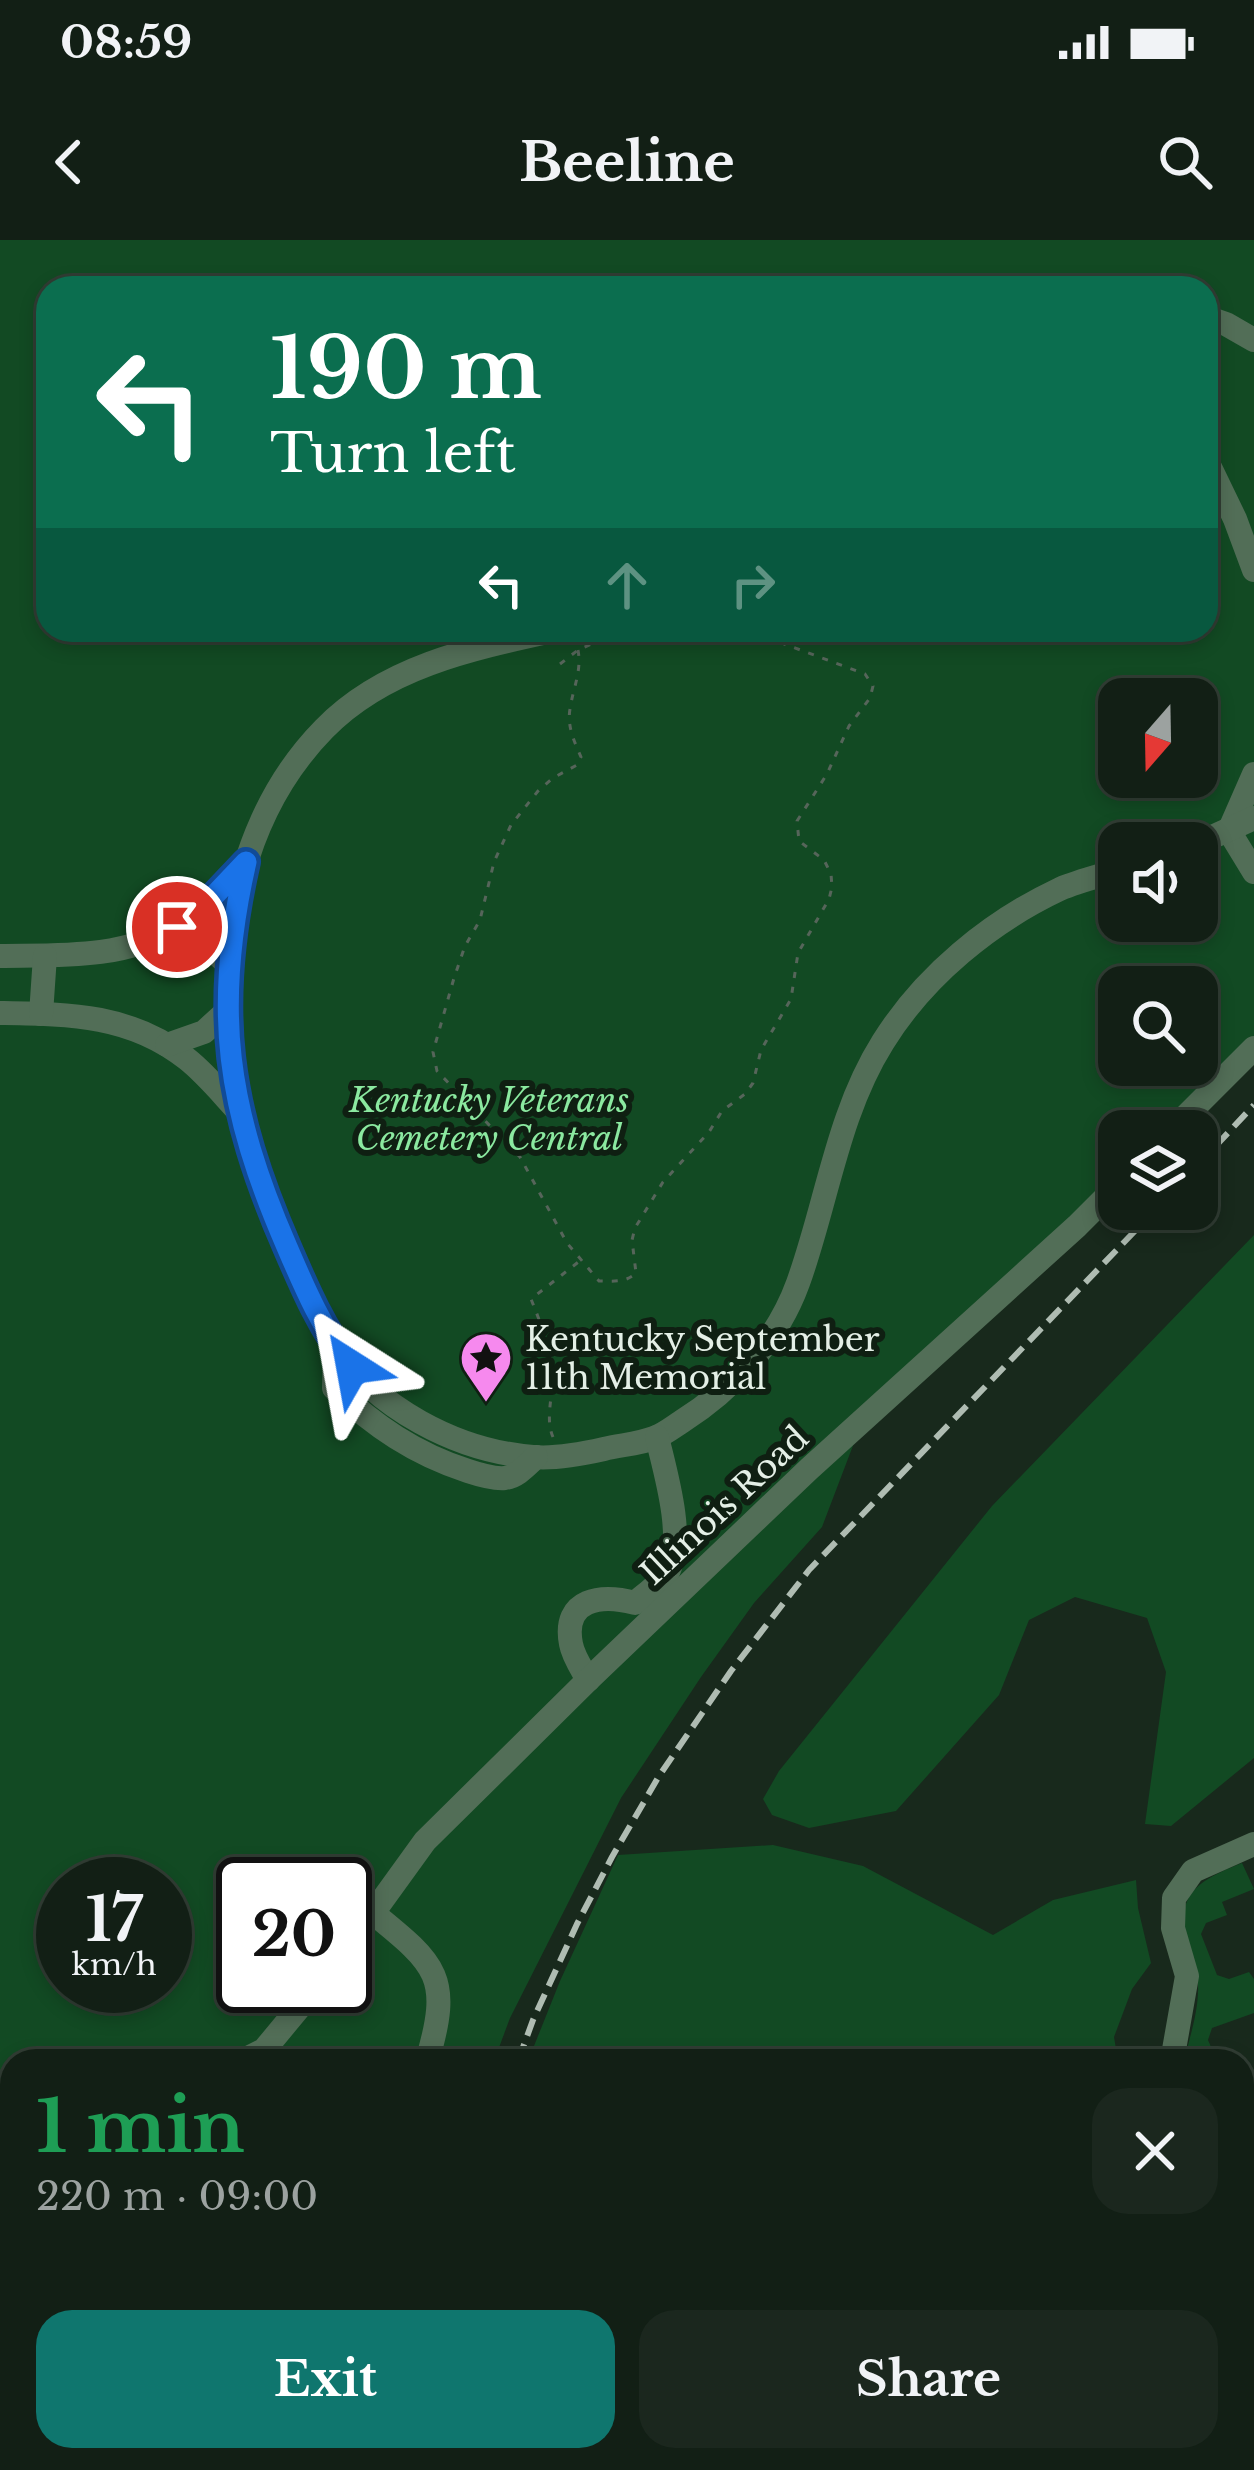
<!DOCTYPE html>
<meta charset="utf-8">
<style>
body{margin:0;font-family:"Libre Baskerville",serif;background:#1b271e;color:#f1f3f6;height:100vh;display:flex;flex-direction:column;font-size:45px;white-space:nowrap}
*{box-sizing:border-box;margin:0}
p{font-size:39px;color:#9ca2a0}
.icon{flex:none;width:66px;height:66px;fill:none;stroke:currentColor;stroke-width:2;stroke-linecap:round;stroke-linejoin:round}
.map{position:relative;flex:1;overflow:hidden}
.side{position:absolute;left:0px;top:1809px;width:1254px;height:423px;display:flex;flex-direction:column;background:#121f15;border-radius:36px 36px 0 0;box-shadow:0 6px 18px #0003,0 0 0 3px #313d34}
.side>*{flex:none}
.guide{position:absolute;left:36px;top:36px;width:1182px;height:366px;border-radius:36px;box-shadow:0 6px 18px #0003,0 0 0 3px #313d34;background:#0b6e4f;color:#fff;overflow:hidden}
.needle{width:78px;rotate:200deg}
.buttons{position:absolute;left:1098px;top:438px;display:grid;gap:24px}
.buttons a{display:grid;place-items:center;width:120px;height:120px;border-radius:24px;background:#121f15;box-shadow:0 6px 18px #0003,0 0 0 3px #313d34;font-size:60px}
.speed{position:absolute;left:36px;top:1617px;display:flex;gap:24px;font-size:60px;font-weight:700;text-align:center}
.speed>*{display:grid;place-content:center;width:156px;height:156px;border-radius:50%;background:#121f15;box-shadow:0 6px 18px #0003,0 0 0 3px #313d34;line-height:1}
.speed small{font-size:30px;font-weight:400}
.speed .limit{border:6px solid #111;border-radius:18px;background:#fff;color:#111}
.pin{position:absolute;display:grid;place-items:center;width:102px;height:102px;color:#fff;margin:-51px;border:6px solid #fff;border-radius:50%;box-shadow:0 3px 12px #0007}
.me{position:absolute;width:132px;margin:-66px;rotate:326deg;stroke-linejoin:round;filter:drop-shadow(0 0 9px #0008)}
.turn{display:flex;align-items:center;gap:42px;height:252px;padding:0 36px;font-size:54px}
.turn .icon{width:156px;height:156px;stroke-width:2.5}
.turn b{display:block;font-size:84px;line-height:102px}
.lanes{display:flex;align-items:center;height:114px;padding:0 36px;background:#0003;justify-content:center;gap:60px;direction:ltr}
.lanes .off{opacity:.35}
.round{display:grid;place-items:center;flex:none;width:126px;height:126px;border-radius:36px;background:#1b271e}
.head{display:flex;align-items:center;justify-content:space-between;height:204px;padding:0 36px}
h1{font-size:72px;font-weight:700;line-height:90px;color:#1e9e55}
.primary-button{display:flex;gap:24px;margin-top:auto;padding:24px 36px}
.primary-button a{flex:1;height:138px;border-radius:36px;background:#0f766e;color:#fff;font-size:48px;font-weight:700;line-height:138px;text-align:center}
.primary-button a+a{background:#1b271e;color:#f1f3f6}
.status{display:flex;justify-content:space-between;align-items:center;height:84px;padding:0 60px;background:#121f15;direction:ltr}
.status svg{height:33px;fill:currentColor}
header{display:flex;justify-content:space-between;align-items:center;height:156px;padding:0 36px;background:#121f15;font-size:54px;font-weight:700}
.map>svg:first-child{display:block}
.green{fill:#124a23;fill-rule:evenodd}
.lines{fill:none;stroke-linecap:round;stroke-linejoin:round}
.path{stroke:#56655a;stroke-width:3;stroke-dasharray:6 9;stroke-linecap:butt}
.minor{stroke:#526e57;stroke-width:24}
.rail{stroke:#afbcb2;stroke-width:6;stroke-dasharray:18 9;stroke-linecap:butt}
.route-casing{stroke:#114b97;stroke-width:30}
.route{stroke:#1a73e8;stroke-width:21}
.labels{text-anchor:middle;stroke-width:12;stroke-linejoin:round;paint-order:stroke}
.park-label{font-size:33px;font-style:italic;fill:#8be9a0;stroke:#0f1f12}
.poi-label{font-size:33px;fill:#e4efe6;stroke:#0f1f12;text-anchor:start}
.street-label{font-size:33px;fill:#e4efe6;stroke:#0f1f12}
</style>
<div class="status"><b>08:59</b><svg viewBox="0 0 49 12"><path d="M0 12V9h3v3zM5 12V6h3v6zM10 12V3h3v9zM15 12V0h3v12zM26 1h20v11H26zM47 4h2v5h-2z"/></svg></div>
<header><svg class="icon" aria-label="back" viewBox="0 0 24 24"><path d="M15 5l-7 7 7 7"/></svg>Beeline<svg class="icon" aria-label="search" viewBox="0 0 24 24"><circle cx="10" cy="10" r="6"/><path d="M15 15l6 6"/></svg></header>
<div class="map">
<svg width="1254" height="2230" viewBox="0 0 1254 2230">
<rect width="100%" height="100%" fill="#18291c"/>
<!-- green -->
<g class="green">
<path d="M 0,0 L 1254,0 L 1254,814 L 1178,891 L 1119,891 L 1119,949 L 854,1203 L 822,1287 L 754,1363 L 701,1437 L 621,1558 L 510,1778 L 494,1821 L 12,1821 L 12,2220 L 375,2220 L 372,2230 L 0,2230 ZM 48,48 L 1206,48 L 1206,390 L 48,390 ZM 1119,459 L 1197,459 L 1197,537 L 1119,537 ZM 1119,603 L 1197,603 L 1197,681 L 1119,681 ZM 1119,747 L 1197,747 L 1197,825 L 1119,825 ZM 63,1644 L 165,1644 L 165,1746 L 63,1746 ZM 243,1644 L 345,1644 L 345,1746 L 243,1746 Z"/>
<polygon points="1254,995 1254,1518 1171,1586 1145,1584 1166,1432 1147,1378 1075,1357 1029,1380 999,1455 896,1571 809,1588 772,1575 763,1559 779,1531 992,1266"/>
<polygon points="773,1605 863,1626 993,1695 1053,1660 1136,1640 1138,1668 1151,1723 1132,1749 1114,1797 1118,1821 528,1821 560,1741 618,1615"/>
<path d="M 1242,1623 L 1254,1649 L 1222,1662 L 1227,1675 L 1206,1683 L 1201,1694 L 1217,1735 L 1229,1739 L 1249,1732 L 1254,1739 L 1254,1773 L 1212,1788 L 1208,1800 L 1217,1821 L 1184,1821 C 1190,1796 1199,1770 1198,1745 C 1198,1725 1189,1707 1185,1688 C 1177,1649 1212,1635 1242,1623 Z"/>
<polygon points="1254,2118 1254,2230 409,2230 412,2220 1242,2220 1242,2119"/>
</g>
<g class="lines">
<!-- path -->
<g class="path">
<path d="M 578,410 C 582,431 573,448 570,469 C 567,486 574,501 581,517 L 577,525 L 553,538 L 538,551 L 511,585 L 494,622 L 480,680 L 465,706 L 454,738 L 433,812 L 437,831 L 520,917 L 567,1003 L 599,1041 C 612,1041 626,1043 636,1033 L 632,1000 L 635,988 L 663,942 L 709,892 L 722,871 L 745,854 L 753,843 L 761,810 L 791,759 L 798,713 L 829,659 L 832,647 L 831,634 L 824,620 L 799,601 L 797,581 L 827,534 L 849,486 L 870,458 L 873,446 L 865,434 L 779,402 L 766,390"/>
<polyline points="560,424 578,410 624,390"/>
<path d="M 553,1197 C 545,1179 553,1157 552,1137 C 551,1109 541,1084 531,1059 L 581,1020"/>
</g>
<!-- minor -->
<g class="minor">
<polyline points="1206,77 1226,84 1254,100"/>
<polyline points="1206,219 1235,279 1254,330"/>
<path d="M 557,390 C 474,408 385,426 324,489 C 219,596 209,768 248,905 C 257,939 271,970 284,1001 C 299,1036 313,1072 333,1103 C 375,1168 457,1211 533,1217 C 555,1219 582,1214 604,1209 C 620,1205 639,1204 654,1198 C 663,1195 672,1188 681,1182 C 732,1150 777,1101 798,1043 C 827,963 837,875 883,802 C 924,736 990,682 1060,649 C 1079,641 1100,636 1119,630"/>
<polyline points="1254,534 1229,591 1254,632"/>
<polyline points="1197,604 1254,578"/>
<polyline points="177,687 201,700 228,724"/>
<path d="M 0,716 C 60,715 121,719 175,688 C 202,673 223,646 245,624"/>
<path d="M 0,773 C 68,774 131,774 187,819 C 206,834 223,855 239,872"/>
<polyline points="41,774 45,716"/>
<polyline points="167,805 204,792 227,771"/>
<polyline points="1171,891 1254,808"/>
<path d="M 335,1106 L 334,1148 C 374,1186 415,1214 468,1231 C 480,1235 494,1239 505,1238 C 517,1237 527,1225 536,1217"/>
<path d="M 588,1440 C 582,1429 573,1416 571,1404 C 562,1358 602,1354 635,1363 C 645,1354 663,1342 669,1330 C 685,1297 665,1231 657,1197"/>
<polyline points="345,1711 373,1673"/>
<polyline points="242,1821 264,1810 317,1746"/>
<path d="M 427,1821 C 452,1737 437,1725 373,1673 L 425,1601 L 588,1440 L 809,1229 L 1077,986 L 1119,944"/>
<polyline points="1172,1821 1187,1736 1173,1688 1174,1658 1193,1631 1254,1604"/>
<polyline points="0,1870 12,1870"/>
<polyline points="1242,2050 1254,2047"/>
<polyline points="308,2230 311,2220"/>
</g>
<!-- rail -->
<g class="rail">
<polyline points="1197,926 1254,865"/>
<polyline points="518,1821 533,1780 577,1684 612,1617 659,1536 731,1431 809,1330 1156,969"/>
<polyline points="392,2230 395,2220"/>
</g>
</g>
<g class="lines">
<!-- route casing -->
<g class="route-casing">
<path id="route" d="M 177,687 L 210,660 L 246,622 C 212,770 227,869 287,1007 C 305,1049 323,1091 352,1127"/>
</g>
<!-- route -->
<use href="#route" class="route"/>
</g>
<!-- icons -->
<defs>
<g id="sight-pin" transform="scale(2.7)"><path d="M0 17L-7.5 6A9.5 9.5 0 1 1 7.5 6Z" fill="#f689ee" stroke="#0f1f12"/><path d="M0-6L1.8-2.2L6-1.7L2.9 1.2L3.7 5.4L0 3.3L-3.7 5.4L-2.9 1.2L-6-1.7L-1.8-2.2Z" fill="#111"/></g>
</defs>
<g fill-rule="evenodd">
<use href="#sight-pin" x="486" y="1118"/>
</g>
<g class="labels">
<!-- park labels -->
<g class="park-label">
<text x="489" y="872">Kentucky Veterans<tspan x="489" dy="38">Cemetery Central</tspan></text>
</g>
<!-- poi labels -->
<g class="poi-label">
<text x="525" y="1111">Kentucky September<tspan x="525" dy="38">11th Memorial</tspan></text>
</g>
<!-- street labels -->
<g class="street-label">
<text transform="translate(724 1265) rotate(-43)" y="12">Illinois Road</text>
</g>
</g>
</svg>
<div class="buttons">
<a><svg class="needle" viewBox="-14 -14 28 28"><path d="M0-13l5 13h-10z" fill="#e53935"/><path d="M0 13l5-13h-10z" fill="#9ca2a0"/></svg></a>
<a><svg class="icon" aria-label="sound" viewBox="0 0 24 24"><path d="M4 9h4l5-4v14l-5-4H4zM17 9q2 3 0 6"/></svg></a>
<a><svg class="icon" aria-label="search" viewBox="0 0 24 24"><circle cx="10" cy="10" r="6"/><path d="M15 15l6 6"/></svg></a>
<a><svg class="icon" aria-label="layers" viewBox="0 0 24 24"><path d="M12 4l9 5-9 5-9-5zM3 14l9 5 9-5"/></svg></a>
</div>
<div class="speed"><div>17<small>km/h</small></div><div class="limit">20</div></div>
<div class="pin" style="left:177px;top:687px;background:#d93025"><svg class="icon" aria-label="arrive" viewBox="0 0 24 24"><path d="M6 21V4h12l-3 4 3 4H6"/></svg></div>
<svg class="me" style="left:352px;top:1127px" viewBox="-20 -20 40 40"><path d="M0-17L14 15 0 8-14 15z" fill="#1a73e8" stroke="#fff" stroke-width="4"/></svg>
<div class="guide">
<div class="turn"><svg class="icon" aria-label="left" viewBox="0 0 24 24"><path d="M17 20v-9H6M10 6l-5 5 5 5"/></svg><div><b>190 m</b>Turn left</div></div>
<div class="lanes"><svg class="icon" aria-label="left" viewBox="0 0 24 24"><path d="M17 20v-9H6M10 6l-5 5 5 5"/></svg><svg class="icon off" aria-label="ahead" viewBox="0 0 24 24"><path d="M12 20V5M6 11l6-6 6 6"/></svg><svg class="icon off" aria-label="right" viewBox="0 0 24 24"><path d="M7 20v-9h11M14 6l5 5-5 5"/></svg></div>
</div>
<section class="side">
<div class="head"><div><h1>1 min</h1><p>220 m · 09:00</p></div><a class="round"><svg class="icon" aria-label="close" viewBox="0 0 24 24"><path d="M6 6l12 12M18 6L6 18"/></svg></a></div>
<div class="primary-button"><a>Exit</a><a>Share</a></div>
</section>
</div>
